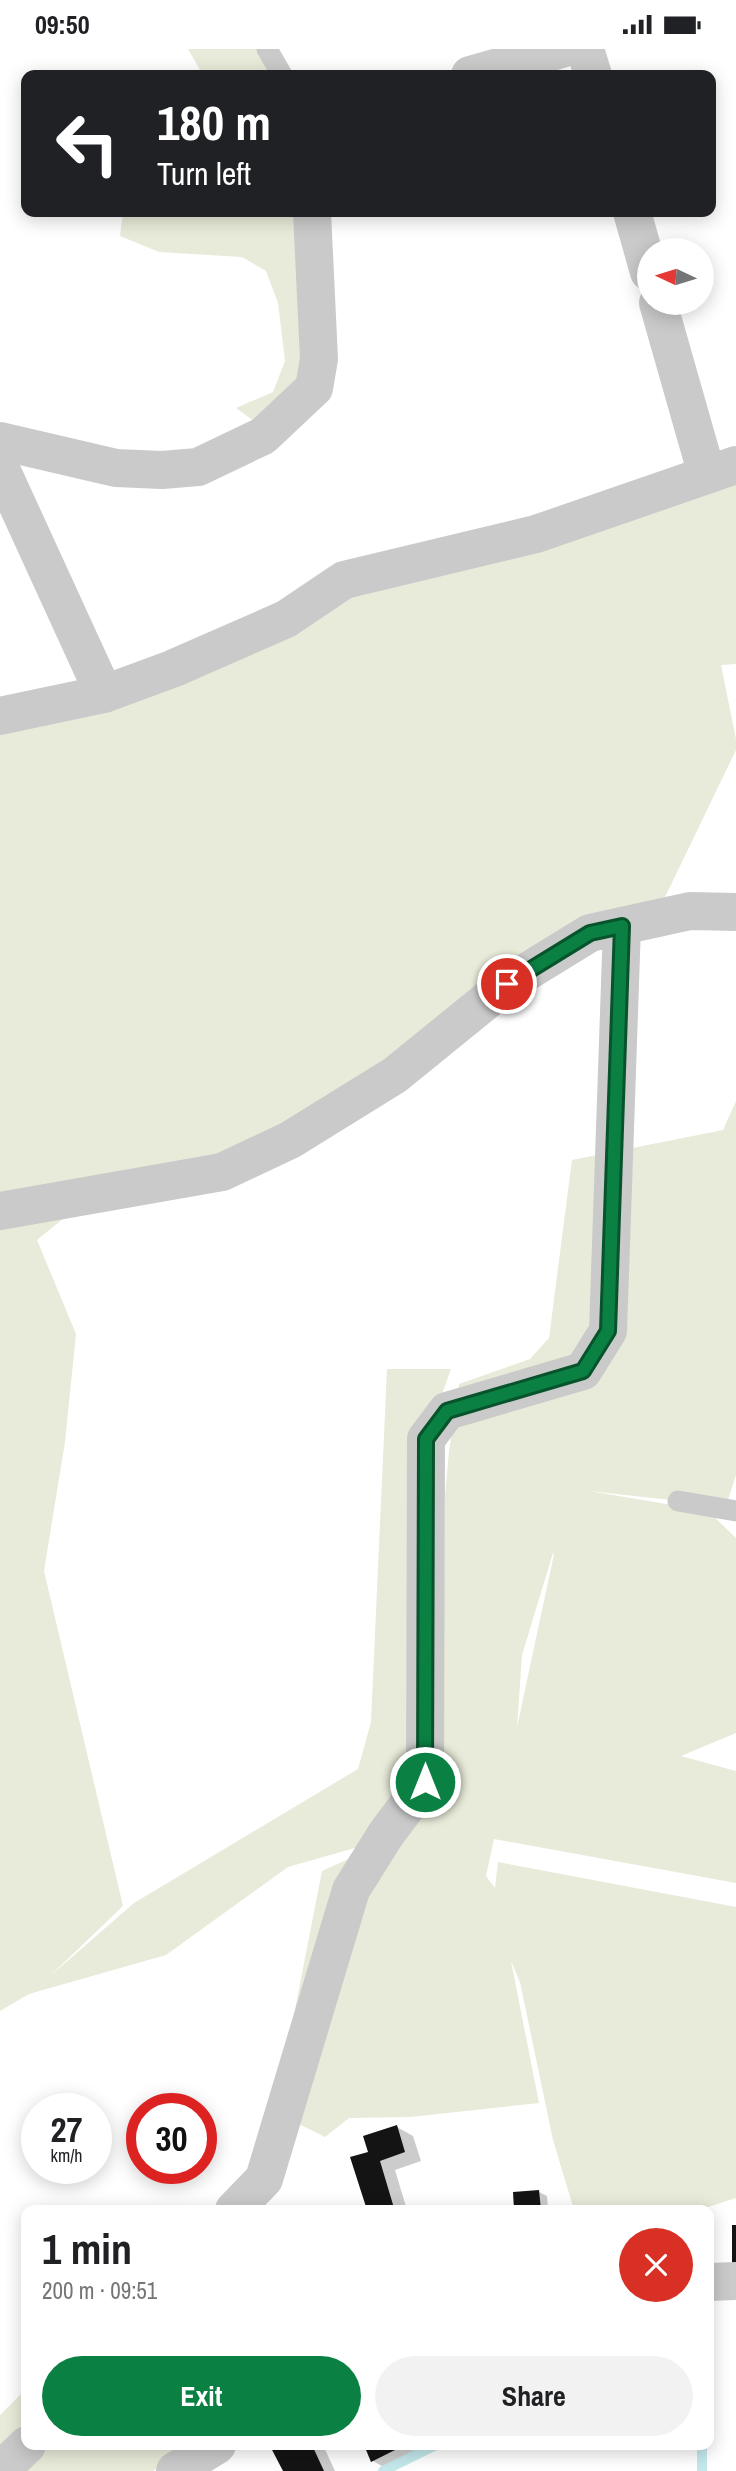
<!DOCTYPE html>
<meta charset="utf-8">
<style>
body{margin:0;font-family:"Archivo Narrow",sans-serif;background:#f2f2f2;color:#202124;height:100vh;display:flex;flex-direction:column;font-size:26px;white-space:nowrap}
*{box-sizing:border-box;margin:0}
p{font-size:23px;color:#757577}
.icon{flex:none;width:38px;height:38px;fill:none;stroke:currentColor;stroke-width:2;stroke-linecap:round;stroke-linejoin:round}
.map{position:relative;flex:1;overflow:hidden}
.side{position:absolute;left:21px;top:2156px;width:693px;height:245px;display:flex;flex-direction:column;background:#fff;border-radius:14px;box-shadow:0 4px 18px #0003}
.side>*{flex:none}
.guide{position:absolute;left:21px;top:21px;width:695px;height:147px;border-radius:14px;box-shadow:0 4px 18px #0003;background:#202124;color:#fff;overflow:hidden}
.needle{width:46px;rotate:274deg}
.fabs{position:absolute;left:637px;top:189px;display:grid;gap:14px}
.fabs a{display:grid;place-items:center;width:77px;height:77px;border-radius:50%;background:#fff;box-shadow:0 4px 18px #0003;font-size:35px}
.speed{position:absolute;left:21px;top:2044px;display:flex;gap:14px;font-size:35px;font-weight:700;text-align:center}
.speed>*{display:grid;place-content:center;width:91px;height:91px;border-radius:50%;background:#fff;box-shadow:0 4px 18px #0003;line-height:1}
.speed small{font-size:18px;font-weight:400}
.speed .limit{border:10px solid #d22;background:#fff;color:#111}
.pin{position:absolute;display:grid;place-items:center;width:60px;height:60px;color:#fff;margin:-30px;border:4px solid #fff;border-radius:50%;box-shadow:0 2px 7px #0007}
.me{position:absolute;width:77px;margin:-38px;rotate:0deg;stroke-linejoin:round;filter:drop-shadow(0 0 5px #0008)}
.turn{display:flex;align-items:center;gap:24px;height:147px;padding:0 21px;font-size:32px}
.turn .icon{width:91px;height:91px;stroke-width:2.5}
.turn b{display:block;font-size:49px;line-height:60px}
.round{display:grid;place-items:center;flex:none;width:74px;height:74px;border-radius:37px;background:#f2f2f2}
.head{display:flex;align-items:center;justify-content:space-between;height:119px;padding:0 21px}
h1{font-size:42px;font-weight:700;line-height:52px}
.action{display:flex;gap:14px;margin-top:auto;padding:14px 21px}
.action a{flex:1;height:80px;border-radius:42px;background:#0b8043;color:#fff;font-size:28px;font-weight:700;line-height:80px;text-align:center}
.action a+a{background:#f2f2f2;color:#202124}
.status{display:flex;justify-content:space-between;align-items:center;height:49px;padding:0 35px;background:#fff;direction:ltr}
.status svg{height:19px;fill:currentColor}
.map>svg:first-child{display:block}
.green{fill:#e8ebd9;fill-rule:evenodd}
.shadow{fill:#0003}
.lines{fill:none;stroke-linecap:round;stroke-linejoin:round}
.stream{stroke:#c4e8ec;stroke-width:10}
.building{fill:#141414}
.lane{stroke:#cacaca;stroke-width:21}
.street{stroke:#cacaca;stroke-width:38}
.route-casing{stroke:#07532c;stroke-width:18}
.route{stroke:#0b8043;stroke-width:12}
</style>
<div class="status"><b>09:50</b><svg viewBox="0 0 49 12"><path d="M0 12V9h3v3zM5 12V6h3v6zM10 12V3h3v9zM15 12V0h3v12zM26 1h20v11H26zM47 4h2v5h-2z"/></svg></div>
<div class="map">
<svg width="736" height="2422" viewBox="0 0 736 2422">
<rect width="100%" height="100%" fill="#fff"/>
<!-- green -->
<g class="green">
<polygon points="188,0 272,0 288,26 203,26"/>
<polygon points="123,163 304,163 316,327 261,377 236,359 273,343 285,312 278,254 266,222 242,208 159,203 120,187"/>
<polygon points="736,424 736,615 721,616 736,690 736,701 654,871 567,899 232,1118 92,1146 37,1191 76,1285 65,1393 44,1522 123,1857 49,1928 134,1854 358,1720 371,1673 387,1320 451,1320 426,1390 432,1721 383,1791 288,1818 166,1906 29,1945 0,1962 0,667 356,544"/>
<path d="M 736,1052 L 736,1426 L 726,1457 L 589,1442 L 708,1462 L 736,1489 L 736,1684 L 681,1707 L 736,1722 L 736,1834 L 494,1790 L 486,1827 L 495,1839 L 498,1813 L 736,1858 L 736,2149 L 699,2161 L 574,2161 L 553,2091 L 520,1933 L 511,1912 L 539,2054 L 410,2068 L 349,2069 L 325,2088 L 275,2063 L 322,1822 L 386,1793 L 424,1751 L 437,1763 L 437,1743 L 444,1706 L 443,1627 L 445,1447 L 449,1402 L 459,1335 L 530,1310 L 549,1289 L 572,1111 L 723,1081 ZM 553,1504 L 554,1505 L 517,1678 L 522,1606 Z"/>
<polygon points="26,2340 26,2396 195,2396 153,2422 0,2422 0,2366"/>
</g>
<!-- shadow -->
<g class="shadow">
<polygon points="397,2078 413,2087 421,2112 395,2121 407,2161 369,2161 353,2109 370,2104"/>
<polygon points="539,2143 547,2147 548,2161 516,2161 514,2145"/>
<polygon points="277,2396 323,2396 335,2422 285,2422 272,2398"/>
<polygon points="366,2396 430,2396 432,2399 389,2421 373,2412"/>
</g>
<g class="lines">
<!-- stream -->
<g class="stream">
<polyline points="383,2422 436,2396"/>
<polyline points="702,2422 702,2396"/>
</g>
</g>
<!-- building -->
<g class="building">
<polygon points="397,2076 405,2103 380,2112 394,2159 367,2161 350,2108 368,2103 363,2087"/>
<polygon points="539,2141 541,2161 514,2161 513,2143"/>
<rect x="732" y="2176" width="4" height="42"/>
<polygon points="273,2396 312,2396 324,2422 283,2422 270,2397"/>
<polygon points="364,2396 405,2396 371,2413"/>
</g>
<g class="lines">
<!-- lane -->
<g class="lane">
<polyline points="267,0 282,26"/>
<polyline points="678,1452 736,1462"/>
</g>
<!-- street -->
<g class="street">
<polyline points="585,0 593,26"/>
<polyline points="470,26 562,0"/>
<polyline points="632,163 649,223"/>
<polyline points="658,254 707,426"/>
<polyline points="0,392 116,419 162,421 198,418 263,387 314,339 319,310 312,163"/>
<polyline points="0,418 104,645"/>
<polyline points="0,667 104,645 172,620 286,570 344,531 536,485 736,416"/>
<polyline points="0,1162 222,1123 290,1091 395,1026 507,935 590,884 690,862 736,863"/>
<polyline points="234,2161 264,2130 351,1841 386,1785 425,1733 426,1390 447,1362 583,1322 608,1282 622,877"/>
<polyline points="709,2233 736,2232"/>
<polyline points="0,2422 27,2396"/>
<polyline points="175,2422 217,2396"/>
</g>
</g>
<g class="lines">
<!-- route casing -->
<g class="route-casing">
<polyline id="route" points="425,1733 426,1390 447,1362 583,1322 608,1282 622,877 590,884 507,935"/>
</g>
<!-- route -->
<use href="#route" class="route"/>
</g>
</svg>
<div class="fabs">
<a><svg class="needle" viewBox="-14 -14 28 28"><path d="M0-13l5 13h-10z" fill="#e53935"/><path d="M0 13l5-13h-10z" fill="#757577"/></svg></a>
</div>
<div class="speed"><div>27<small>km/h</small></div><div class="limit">30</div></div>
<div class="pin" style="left:507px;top:935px;background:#d93025"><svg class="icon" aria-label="arrive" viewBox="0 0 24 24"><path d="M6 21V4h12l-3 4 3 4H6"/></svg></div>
<svg class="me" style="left:425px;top:1733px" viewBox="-20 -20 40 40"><circle r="17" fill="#0b8043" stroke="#fff" stroke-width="3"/><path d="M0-11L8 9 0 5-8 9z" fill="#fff"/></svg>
<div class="guide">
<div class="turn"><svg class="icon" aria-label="left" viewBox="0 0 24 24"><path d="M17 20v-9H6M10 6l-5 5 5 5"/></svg><div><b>180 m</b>Turn left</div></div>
</div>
<section class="side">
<div class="head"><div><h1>1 min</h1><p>200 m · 09:51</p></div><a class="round" style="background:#d93025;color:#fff"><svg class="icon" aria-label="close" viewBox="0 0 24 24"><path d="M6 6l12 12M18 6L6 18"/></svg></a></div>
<div class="action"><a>Exit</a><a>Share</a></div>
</section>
</div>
